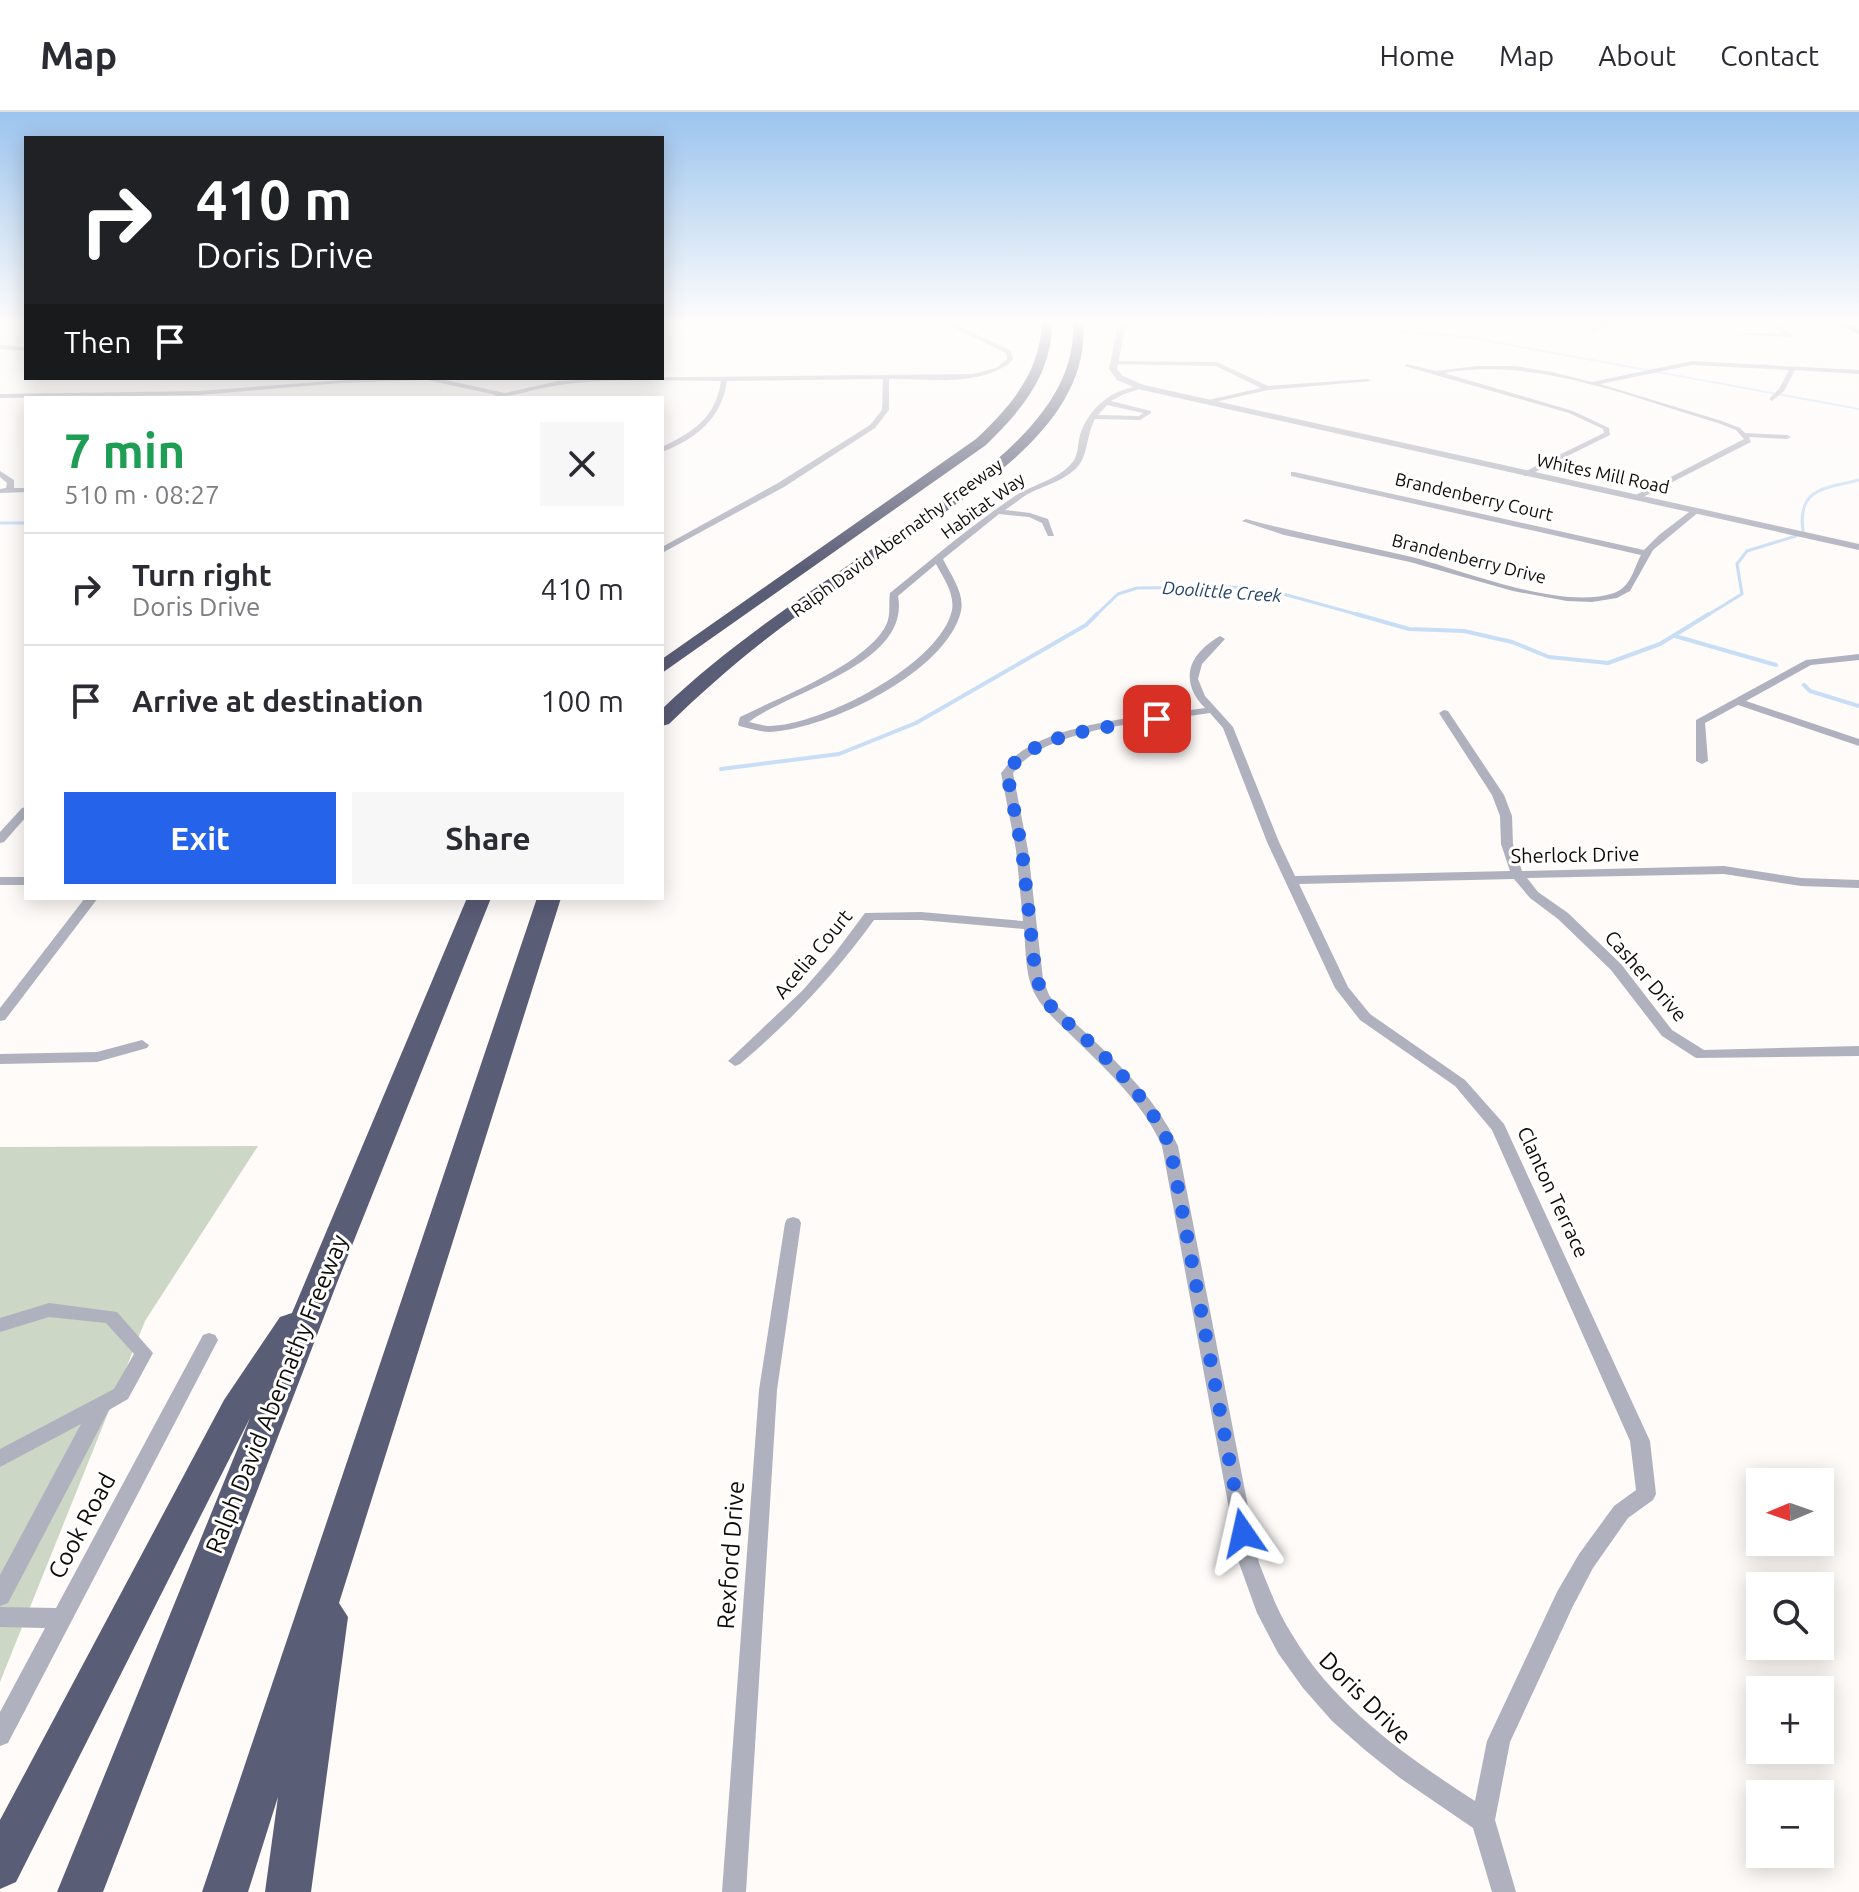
<!DOCTYPE html>
<meta charset="utf-8">
<style>
body{margin:0;font-family:Ubuntu,sans-serif;background:#f7f7f7;color:#2b2b33;height:100vh;display:flex;flex-direction:column;font-size:30px;white-space:nowrap}
*{box-sizing:border-box;margin:0}
p{font-size:26px;color:#7c7c81}
.icon{flex:none;width:44px;height:44px;fill:none;stroke:currentColor;stroke-width:2;stroke-linecap:round;stroke-linejoin:round}
.map{position:relative;flex:1;overflow:hidden}
.panel{position:absolute;left:24px;top:284px;width:640px;height:504px;display:flex;flex-direction:column;background:#fff;border-radius:0px;box-shadow:0 4px 20px #0003}
.panel>*{flex:none}
.top-card{position:absolute;left:24px;top:24px;width:640px;height:244px;border-radius:0px;box-shadow:0 4px 20px #0003;background:#202124;color:#fff;overflow:hidden}
.needle{width:52px;rotate:268deg}
.tools{position:absolute;left:1746px;top:1356px;display:grid;gap:16px}
.tools a{display:grid;place-items:center;width:88px;height:88px;border-radius:0px;background:#fff;box-shadow:0 4px 20px #0003;font-size:40px}
.pin{position:absolute;display:grid;place-items:center;width:68px;height:68px;color:#fff;margin:-34px;border-radius:16px;box-shadow:0 4px 12px #0006}
.me{position:absolute;width:88px;margin:-44px;rotate:349deg;stroke-linejoin:round;filter:drop-shadow(0 0 6px #0008)}
.turn{display:flex;align-items:center;gap:28px;height:168px;padding:0 40px;font-size:36px}
.turn .icon{width:104px;height:104px;stroke-width:2.5}
.turn b{display:block;font-size:56px;line-height:68px}
.then{display:flex;align-items:center;height:76px;padding:0 40px;background:#0003;gap:16px;font-size:30px}
.round{display:grid;place-items:center;flex:none;width:84px;height:84px;border-radius:0px;background:#f7f7f7}
.head{display:flex;align-items:center;justify-content:space-between;height:136px;padding:0 40px}
h1{font-size:48px;font-weight:700;line-height:60px;color:#1e9e55}
.cta{display:flex;gap:16px;margin-top:auto;padding:16px 40px}
.cta a{flex:1;height:92px;border-radius:0px;background:#2563eb;color:#fff;font-size:32px;font-weight:700;line-height:92px;text-align:center}
.cta a+a{background:#f7f7f7;color:#2b2b33}
ul{padding:0;list-style:none}
li{display:flex;align-items:center;gap:24px;height:112px;padding:0 40px;border-top:2px solid #e1e1e2}
li div{flex:1}
li b{display:block;font-size:30px}
li em{font-style:normal}
header{display:flex;align-items:center;gap:48px;box-sizing:border-box;height:112px;padding:0 40px;background:#fff;border-bottom:2px solid #e1e1e2}
header strong{font-size:38px}
nav{display:flex;gap:44px;margin-inline-start:auto;font-size:28px}
.map>svg:first-child{display:block}
.green{fill:#ccd7c6}
.lines{fill:none;stroke-linecap:round;stroke-linejoin:round}
.stream-far2{stroke:#c8ddf6;stroke-width:2}
.stream-far1{stroke:#c8ddf6;stroke-width:3}
.stream{stroke:#c8ddf6;stroke-width:4}
.minor{fill:#afb1be;fill-rule:evenodd}
.tertiary{fill:#afb1be;fill-rule:evenodd}
.secondary{fill:#8a8d9f;fill-rule:evenodd}
.motorway{fill:#5a5d76;fill-rule:evenodd}
.route{stroke:#2563eb;stroke-width:14;stroke-dasharray:0 25.2}
.labels{text-anchor:middle;stroke-width:6;stroke-linejoin:round;paint-order:stroke}
.far-street-label{font-size:18px;fill:#0f0b07;stroke:#fff}
.far-water-label{font-size:18px;font-style:italic;fill:#254367;stroke:#fff}
.street-label{font-size:20px;fill:#0f0b07;stroke:#fff}
.near-street-label{font-size:24px;fill:#0f0b07;stroke:#fff}
</style>
<header>
<strong>Map</strong>
<nav><a>Home</a><a>Map</a><a>About</a><a>Contact</a></nav>
</header>
<div class="map">
<svg width="1859" height="1780" viewBox="0 0 1859 1780">
<rect width="100%" height="100%" fill="#fefbf9"/>
<!-- green -->
<polygon class="green" points="258,1034 145,1209 0,1570 0,1035"/>
<g class="lines">
<!-- stream-far2 -->
<polyline class="stream-far2" points="1257,208 1467,225 1859,297"/>
<!-- stream-far1 -->
<g class="stream-far1">
<polyline points="0,411 26,411"/>
<path d="M 1803,419 C 1797,375 1825,377 1859,368"/>
<polyline points="1095,504 1118,482 1137,476 1231,475 1276,480 1363,504"/>
<polyline points="1706,504 1742,482 1737,452 1747,439 1796,424"/>
</g>
<!-- stream -->
<g class="stream">
<polyline points="1356,502 1409,517 1464,519 1512,530 1549,545 1608,551 1660,532 1709,502"/>
<polyline points="1675,524 1776,553"/>
<polyline points="1804,573 1810,579 1859,594"/>
<polyline points="721,657 839,642 916,611 1086,513 1097,502"/>
</g>
<!-- minor -->
<g class="minor">
<path d="M 938,208 L 946,208 L 1011,239 L 1013,248 C 982,276 928,266 889,267 L 889,298 L 875,316 L 784,375 L 662,441 L 662,435 L 778,371 L 870,313 L 882,298 L 883,267 L 727,269 C 722,306 696,327 662,340 L 662,335 C 694,319 715,307 721,269 C 667,269 612,266 560,273 C 535,276 512,286 487,286 L 496,283 L 427,268 L 340,271 L 199,283 L 0,286 L 0,282 L 199,279 L 372,266 L 436,266 L 505,281 L 559,269 L 602,266 L 973,262 L 996,256 L 1007,247 L 1006,241 Z"/>
<polygon points="1610,208 1618,208 1593,220 1588,219"/>
<polygon points="1762,208 1770,208 1794,223 1791,225 1731,222 1784,221"/>
<polygon points="0,233 26,235 26,239 0,237"/>
<polygon points="1113,249 1217,250 1268,274 1368,267 1371,269 1268,278 1206,292 1204,289 1261,276 1216,254 1111,252"/>
<path d="M 1692,249 L 1859,258 L 1859,262 L 1795,258 L 1784,279 L 1772,289 L 1769,287 L 1779,277 L 1789,258 L 1692,253 L 1600,272 L 1722,309 L 1740,316 L 1745,321 L 1787,323 L 1791,325 L 1787,327 L 1749,325 L 1751,330 L 1637,388 L 1633,386 L 1634,384 L 1744,327 L 1736,318 L 1718,311 C 1630,285 1537,245 1444,261 L 1573,299 L 1609,316 L 1610,323 L 1527,364 L 1524,364 L 1524,360 L 1604,321 L 1603,317 L 1569,301 L 1404,254 L 1407,252 L 1436,259 L 1477,254 L 1515,254 L 1552,260 L 1592,270 Z"/>
<path d="M 1143,274 L 1143,276 L 1124,282 L 1111,289 L 1151,299 L 1151,301 L 1140,308 L 1095,307 C 1087,322 1088,338 1081,350 C 1070,368 1044,373 1026,383 C 1019,388 1012,393 1005,398 L 1030,401 L 1048,407 L 1054,424 L 1048,424 L 1042,411 L 1029,405 L 999,402 L 943,447 C 950,462 965,481 961,499 C 947,560 828,617 770,620 C 760,620 749,616 739,614 L 738,612 L 740,605 C 780,585 860,555 884,517 C 892,504 888,494 890,481 C 930,449 969,415 1012,386 C 1030,373 1056,369 1071,352 C 1079,344 1077,334 1080,323 C 1089,295 1114,275 1143,274 ZM 1107,293 L 1143,301 L 1139,304 L 1098,303 ZM 936,452 C 943,465 955,482 952,498 C 941,552 819,615 767,614 C 761,613 754,611 749,610 C 789,579 911,552 898,484 Z"/>
<polygon points="0,359 14,368 14,376 26,376 26,380 0,381 0,377 6,376 7,371 0,365"/>
<path d="M 1294,360 L 1644,438 L 1659,423 L 1693,397 L 1700,399 L 1653,438 L 1630,479 L 1617,486 L 1592,490 L 1567,489 L 1513,479 L 1410,450 L 1284,423 L 1242,409 L 1246,407 C 1301,422 1357,432 1412,445 C 1465,459 1562,499 1614,481 C 1631,475 1634,456 1641,443 L 1291,364 L 1291,360 Z"/>
<path d="M 1220,524 L 1225,527 L 1202,552 L 1198,567 L 1205,584 L 1233,615 L 1279,730 L 1295,764 L 1510,759 L 1501,732 L 1500,704 L 1492,683 L 1439,601 L 1444,598 L 1448,599 L 1504,683 L 1512,704 L 1513,732 L 1522,759 L 1724,754 L 1801,766 L 1859,768 L 1859,776 L 1801,774 L 1724,762 L 1527,766 L 1538,780 L 1568,801 L 1621,852 L 1672,918 L 1704,938 L 1859,934 L 1859,944 L 1696,946 L 1662,924 L 1611,858 L 1558,807 L 1530,786 L 1514,767 L 1299,772 L 1348,875 L 1370,902 L 1465,968 L 1504,1012 L 1650,1329 L 1656,1382 L 1653,1388 L 1628,1406 L 1593,1456 L 1573,1494 L 1510,1630 L 1495,1708 L 1516,1780 L 1492,1780 L 1473,1716 L 1400,1666 L 1365,1638 L 1332,1609 L 1303,1576 L 1278,1541 L 1257,1501 L 1239,1451 L 1162,1034 C 1142,989 1107,959 1073,925 C 1060,912 1045,900 1036,884 C 1025,865 1026,839 1024,817 L 921,808 L 874,808 C 835,862 791,909 740,952 L 735,954 L 728,949 L 803,878 L 835,841 L 865,801 L 921,800 L 1023,809 L 1016,738 L 1001,661 C 1006,655 1012,647 1018,642 C 1061,609 1151,604 1205,596 C 1178,568 1189,542 1220,524 ZM 1210,601 L 1223,616 L 1267,730 L 1335,876 L 1360,908 L 1455,974 L 1492,1018 L 1630,1329 L 1636,1378 L 1614,1394 L 1579,1442 L 1557,1480 L 1487,1629 L 1475,1689 C 1407,1645 1335,1595 1293,1524 C 1278,1501 1269,1476 1259,1451 L 1178,1034 C 1152,977 1103,938 1058,895 L 1049,883 L 1043,867 L 1028,738 L 1013,661 C 1017,657 1020,651 1025,648 C 1066,614 1158,609 1210,601 Z"/>
<polygon points="1859,542 1859,548 1811,553 1746,589 1859,627 1859,634 1738,593 1705,611 1708,649 1702,652 1696,649 1696,608 1806,548"/>
<polygon points="26,695 26,705 4,730 0,731 0,720 22,696"/>
<rect x="0" y="765" width="26" height="8"/>
<polygon points="85,786 98,786 5,908 0,909 0,896"/>
<polygon points="142,928 149,933 147,936 97,950 0,952 0,942 97,940"/>
<polygon points="793,1105 799,1107 801,1111 777,1278 746,1780 722,1780 759,1278 785,1111 787,1107"/>
<polygon points="49,1191 117,1200 153,1241 128,1287 109,1298 8,1491 0,1494 0,1463 81,1312 0,1355 0,1337 114,1277 134,1242 106,1211 49,1205 0,1220 0,1206"/>
<polygon points="209,1221 215,1223 218,1228 8,1631 0,1634 0,1600 45,1516 0,1515 0,1495 56,1496 203,1223"/>
</g>
<!-- tertiary -->
<polygon class="tertiary" points="1119,208 1127,208 1117,257 1123,264 1144,273 1859,432 1859,438 1138,277 1117,268 1109,257"/>
<!-- secondary -->
<polygon class="secondary" points="1830,208 1841,208 1859,217 1859,222"/>
<!-- motorway -->
<g class="motorway">
<path d="M 1042,208 L 1052,208 C 1053,261 1022,298 986,333 L 662,561 L 662,547 L 976,327 C 1012,293 1041,259 1042,208 Z"/>
<path d="M 1073,208 L 1083,208 C 1092,304 991,367 924,415 C 881,445 837,475 794,506 C 750,538 708,574 669,612 L 662,614 L 662,597 C 734,528 818,475 899,418 C 948,384 1003,351 1040,303 C 1062,275 1075,245 1073,208 Z"/>
<polygon points="467,786 491,786 337,1171 103,1780 57,1780 250,1306 16,1770 0,1777 0,1708 224,1288 280,1205 292,1201"/>
<polygon points="537,786 561,786 339,1491 348,1505 311,1780 265,1780 278,1685 248,1780 202,1780"/>
</g>
</g>
<!-- sky -->
<linearGradient id="sky" x2="0" y2="1"><stop stop-color="#9bc4ee"/><stop offset="0.46" stop-color="#fffdfc"/><stop offset="1" stop-color="#fffdfc" stop-opacity="0"/></linearGradient>
<rect width="1859" height="457" fill="url(#sky)"/>
<g class="lines">
<!-- route -->
<path class="route" d="M 1157,607 C 1114,615 1030,620 1007,661 L 1022,738 L 1036,867 L 1053,898 C 1098,937 1145,979 1170,1034 L 1243,1421"/>
</g>
<g class="labels">
<!-- far-street labels -->
<g class="far-street-label">
<text transform="translate(1603 362) rotate(12)" y="6">Whites Mill Road</text>
<text transform="translate(1474 385) rotate(13)" y="6">Brandenberry Court</text>
<text transform="translate(983 394) rotate(-36)" y="6">Habitat Way</text>
<text transform="translate(897 426) rotate(-36)" y="6">Ralph David Abernathy Freeway</text>
<text transform="translate(1469 447) rotate(14)" y="6">Brandenberry Drive</text>
</g>
<!-- far-water labels -->
<g class="far-water-label">
<text transform="translate(1222 480) rotate(4)" y="6">Doolittle Creek</text>
</g>
<!-- street labels -->
<g class="street-label">
<text transform="translate(1575 743) rotate(-1)" y="7">Sherlock Drive</text>
<text transform="translate(813 842) rotate(-50)" y="7">Acelia Court</text>
<text transform="translate(1646 864) rotate(49)" y="7">Casher Drive</text>
<text transform="translate(1553 1080) rotate(65)" y="7">Clanton Terrace</text>
</g>
<!-- near-street labels -->
<g class="near-street-label">
<text transform="translate(277 1282) rotate(-68)" y="8">Ralph David Abernathy Freeway</text>
<text transform="translate(82 1414) rotate(-62)" y="8">Cook Road</text>
<text transform="translate(731 1443) rotate(-86)" y="8">Rexford Drive</text>
<text transform="translate(1365 1586) rotate(45)" y="8">Doris Drive</text>
</g>
</g>
</svg>
<div class="tools">
<a><svg class="needle" viewBox="-14 -14 28 28"><path d="M0-13l5 13h-10z" fill="#e53935"/><path d="M0 13l5-13h-10z" fill="#7c7c81"/></svg></a>
<a><svg class="icon" aria-label="search" viewBox="0 0 24 24"><circle cx="10" cy="10" r="6"/><path d="M15 15l6 6"/></svg></a>
<a>+</a>
<a>−</a>
</div>
<div class="pin" style="left:1157px;top:607px;background:#d93025"><svg class="icon" aria-label="arrive" viewBox="0 0 24 24"><path d="M6 21V4h12l-3 4 3 4H6"/></svg></div>
<svg class="me" style="left:1243px;top:1421px" viewBox="-20 -20 40 40"><path d="M0-17L14 15 0 8-14 15z" fill="#2563eb" stroke="#fff" stroke-width="4"/></svg>
<div class="top-card">
<div class="turn"><svg class="icon" aria-label="right" viewBox="0 0 24 24"><path d="M7 20v-9h11M14 6l5 5-5 5"/></svg><div><b>410 m</b>Doris Drive</div></div>
<div class="then">Then<svg class="icon" aria-label="arrive" viewBox="0 0 24 24"><path d="M6 21V4h12l-3 4 3 4H6"/></svg></div>
</div>
<section class="panel">
<div class="head"><div><h1>7 min</h1><p>510 m · 08:27</p></div><a class="round"><svg class="icon" aria-label="close" viewBox="0 0 24 24"><path d="M6 6l12 12M18 6L6 18"/></svg></a></div>
<ul>
<li><svg class="icon" aria-label="right" viewBox="0 0 24 24"><path d="M7 20v-9h11M14 6l5 5-5 5"/></svg><div><b>Turn right</b><p>Doris Drive</p></div><em>410 m</em></li>
<li><svg class="icon" aria-label="arrive" viewBox="0 0 24 24"><path d="M6 21V4h12l-3 4 3 4H6"/></svg><div><b>Arrive at destination</b></div><em>100 m</em></li>
</ul>
<div class="cta"><a>Exit</a><a>Share</a></div>
</section>
</div>
